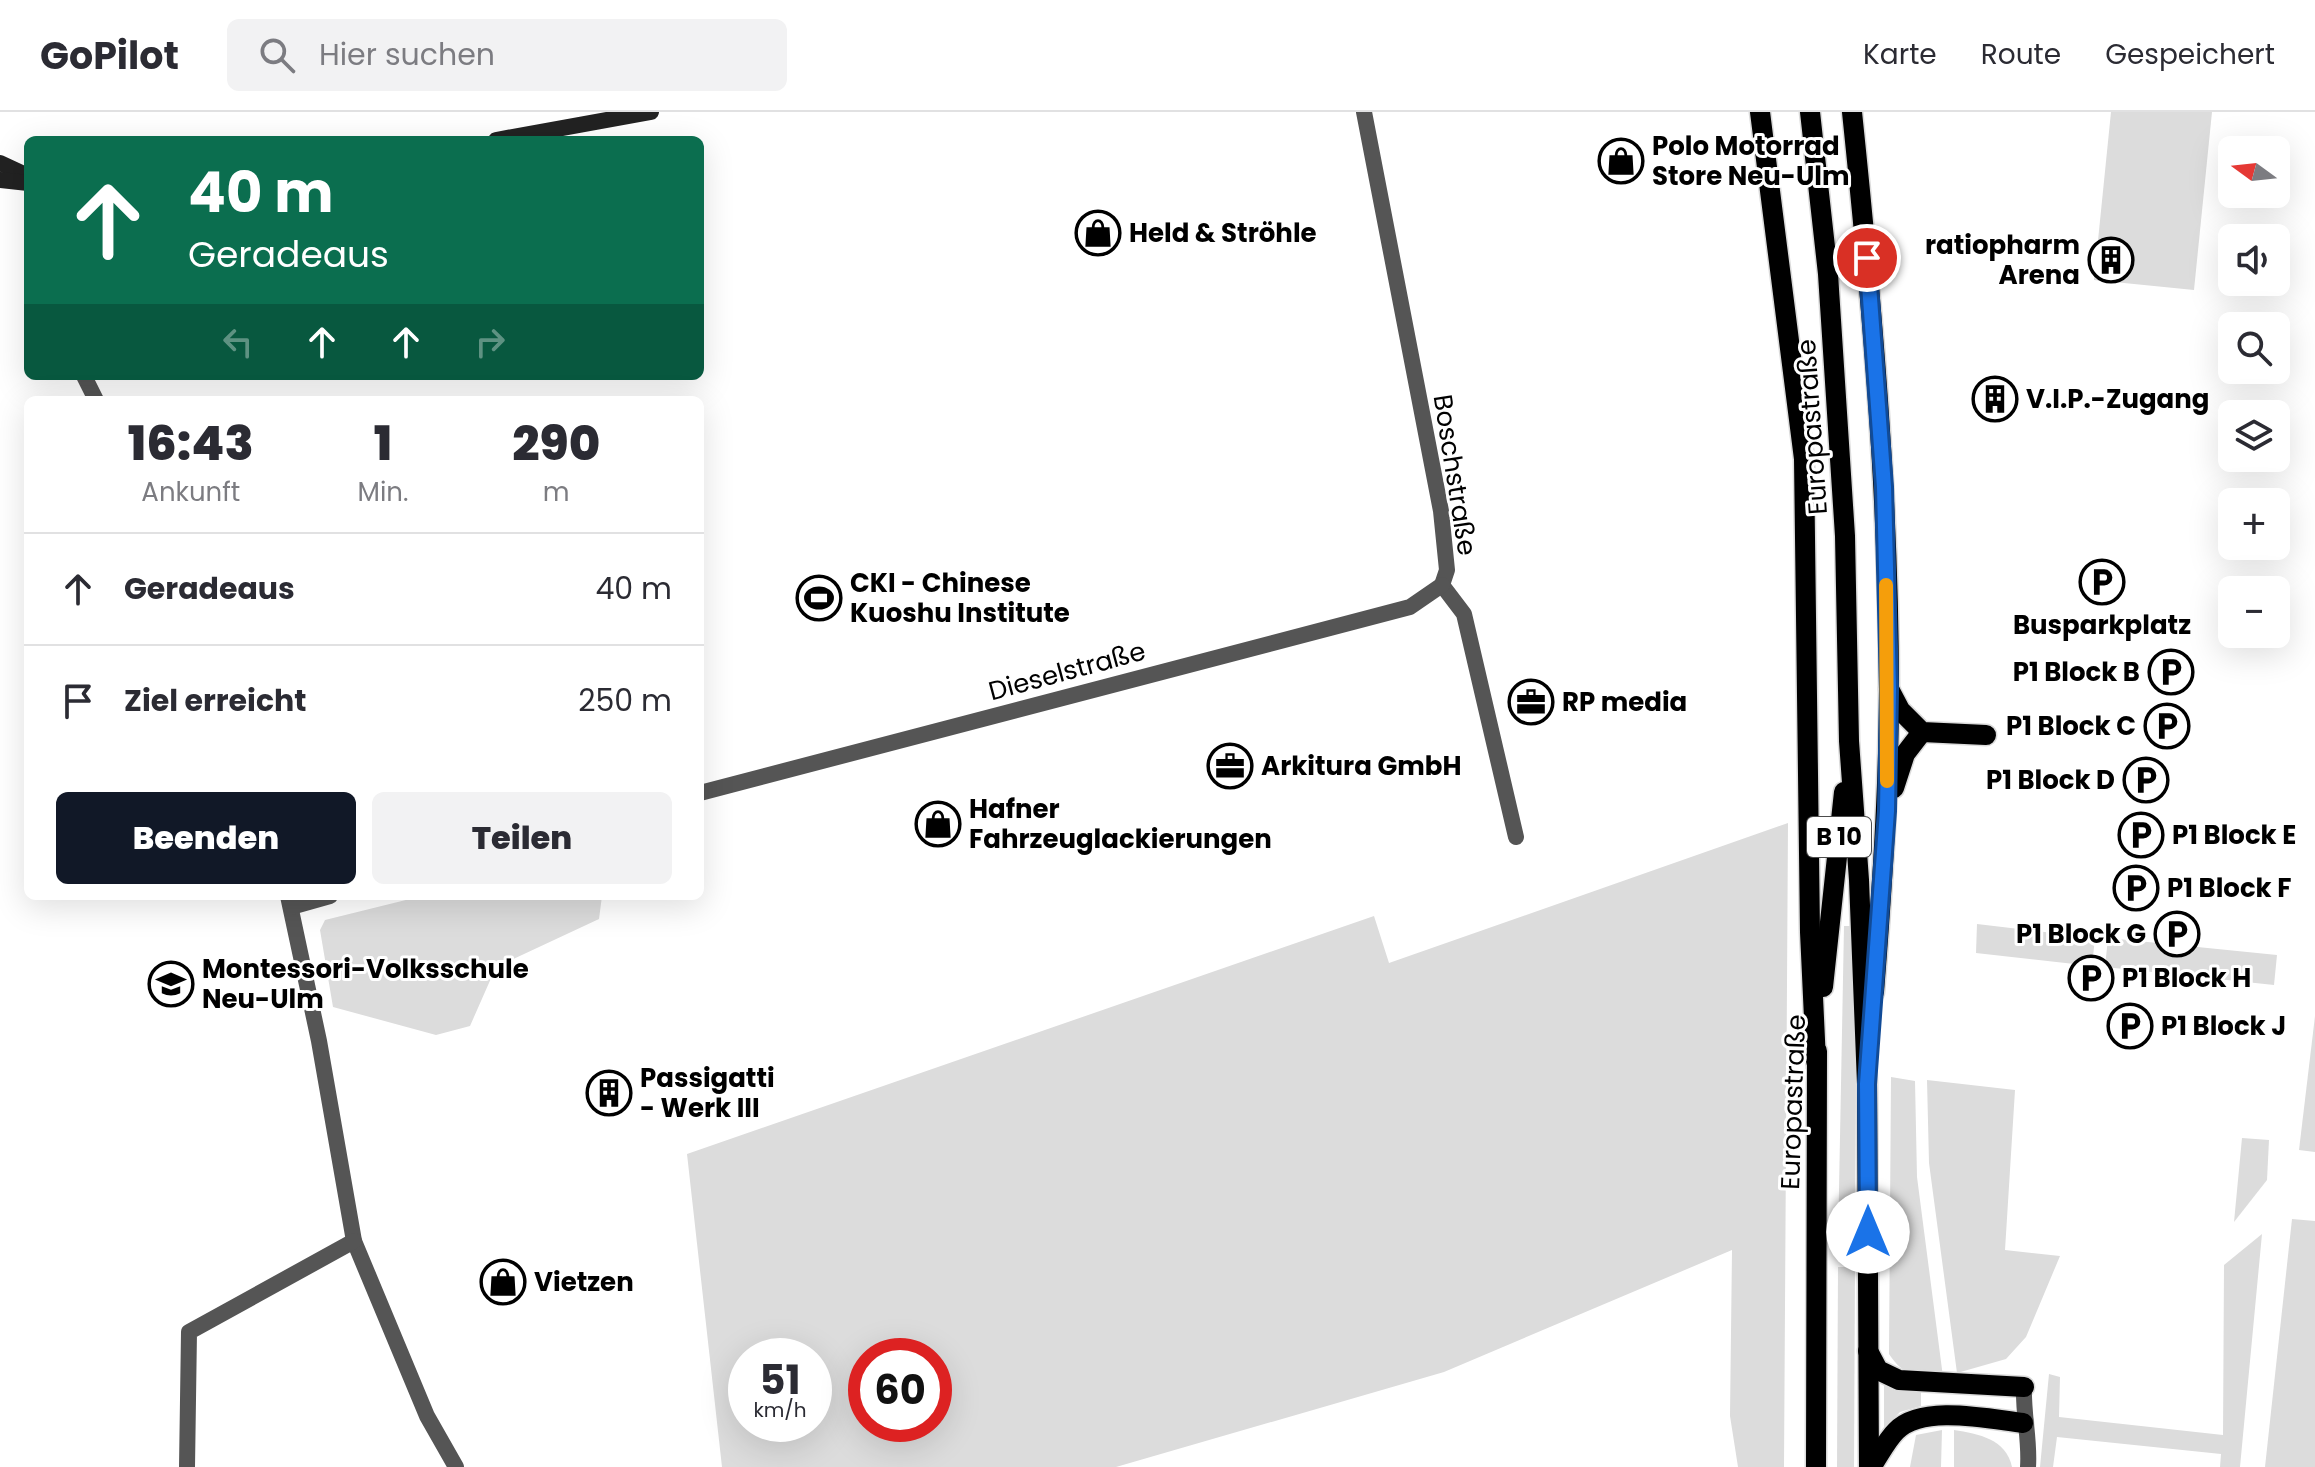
<!DOCTYPE html>
<html lang="de">
<meta charset="utf-8">
<style>
body{margin:0;font-family:Poppins,sans-serif;background:#f2f2f3;color:#2b2b33;height:100vh;display:flex;flex-direction:column;font-size:30px;white-space:nowrap}
*{box-sizing:border-box;margin:0}
p{font-size:26px;color:#7c7c81}
.icon{flex:none;width:44px;height:44px;fill:none;stroke:currentColor;stroke-width:2;stroke-linecap:round;stroke-linejoin:round}
.map{position:relative;flex:1;overflow:hidden}
.drawer{position:absolute;left:24px;top:284px;width:680px;height:504px;display:flex;flex-direction:column;background:#fff;border-radius:12px;box-shadow:0 8px 32px #0002}
.drawer>*{flex:none}
.banner{position:absolute;left:24px;top:24px;width:680px;height:244px;border-radius:12px;box-shadow:0 8px 32px #0002;background:#0b6e4f;color:#fff;overflow:hidden}
.needle{width:52px;rotate:285deg}
.controls{position:absolute;left:2218px;top:24px;display:grid;gap:16px}
.controls a{display:grid;place-items:center;width:72px;height:72px;border-radius:12px;background:#fff;box-shadow:0 8px 32px #0002;font-size:40px}
.speed{position:absolute;left:728px;top:1226px;display:flex;gap:16px;font-size:40px;font-weight:700;text-align:center}
.speed>*{display:grid;place-content:center;width:104px;height:104px;border-radius:50%;background:#fff;box-shadow:0 8px 32px #0002;line-height:1}
.speed small{font-size:20px;font-weight:400}
.speed .limit{border:12px solid #d22;background:#fff;color:#111}
.pin{position:absolute;display:grid;place-items:center;width:68px;height:68px;color:#fff;margin:-34px;border:4px solid #fff;border-radius:50%;box-shadow:0 2px 8px #0007}
.me{position:absolute;width:88px;margin:-44px;rotate:0deg;stroke-linejoin:round;filter:drop-shadow(0 0 6px #0008)}
.turn{display:flex;align-items:center;gap:28px;height:168px;padding:0 32px;font-size:36px}
.turn .icon{width:104px;height:104px;stroke-width:2.5}
.turn b{display:block;font-size:56px;line-height:68px}
.lanes{display:flex;align-items:center;height:76px;padding:0 32px;background:#0003;justify-content:center;gap:40px;direction:ltr}
.lanes .off{opacity:.35}
.eta{display:flex;justify-content:space-evenly;align-items:center;height:136px;text-align:center}
.eta b{font-size:48px;font-weight:800;line-height:56px}
.primary-button{display:flex;gap:16px;margin-top:auto;padding:16px 32px}
.primary-button a{flex:1;height:92px;border-radius:12px;background:#111827;color:#fff;font-size:32px;font-weight:800;line-height:92px;text-align:center}
.primary-button a+a{background:#f2f2f3;color:#2b2b33}
ul{padding:0;list-style:none}
li{display:flex;align-items:center;gap:24px;height:112px;padding:0 32px;border-top:2px solid #e1e1e2}
li div{flex:1}
li b{display:block;font-size:30px}
li em{font-style:normal}
header{display:flex;align-items:center;gap:48px;box-sizing:border-box;height:112px;padding:0 40px;background:#fff;border-bottom:2px solid #e1e1e2}
header strong{font-size:38px}
nav{display:flex;gap:44px;margin-inline-start:auto;font-size:28px}
.search{width:560px;height:72px;background:#f2f2f3;display:flex;align-items:center;gap:20px;box-sizing:border-box;padding:0 28px;border-radius:12px;color:#7c7c81;font-size:30px}
.map>svg:first-child{display:block}
.green{fill:#dcdcdc;fill-rule:evenodd}
.lines{fill:none;stroke-linecap:round;stroke-linejoin:round}
.primary-casing{stroke:#dbdbdb;stroke-width:23}
.minor{stroke:#555;stroke-width:16}
.secondary{stroke:#222;stroke-width:16}
.primary{stroke:#000;stroke-width:20}
.route-casing{stroke:#114b97;stroke-width:20}
.route{stroke:#1a73e8;stroke-width:14}
.slow{stroke:#f59e0b;stroke-width:14}
.labels{text-anchor:middle;stroke-width:6;stroke-linejoin:round;paint-order:stroke}
.shield{fill:#fff;stroke:#4c4c4c;stroke-width:2}
.shield-label{font-size:24px;font-weight:bold;fill:#000}
.poi-label{font-size:26px;font-weight:bold;fill:#000;stroke:#fff;text-anchor:start}
.street-label{font-size:26px;fill:#000;stroke:#fff}
</style>
<header>
<strong>GoPilot</strong>
<div class="search"><svg class="icon" aria-label="search" viewBox="0 0 24 24"><circle cx="10" cy="10" r="6"/><path d="M15 15l6 6"/></svg>Hier suchen</div>
<nav><a>Karte</a><a>Route</a><a>Gespeichert</a></nav>
</header>
<div class="map">
<svg width="2315" height="1355" viewBox="0 0 2315 1355">
<rect width="100%" height="100%" fill="#fff"/>
<!-- green -->
<g class="green">
<polygon points="2111,0 2212,0 2194,178 2094,168"/>
<path d="M 1788,711 L 1784,1355 L 1738,1355 L 1730,1304 L 1732,1138 L 1444,1260 L 1116,1355 L 722,1355 L 687,1042 L 1374,804 L 1389,851 ZM 814,1244 L 814,1312 L 746,1312 L 746,1244 ZM 866,1244 L 934,1244 L 934,1312 L 866,1312 Z"/>
<polygon points="422,784 602,784 599,807 496,855 470,914 436,923 333,895 320,818 325,808"/>
<polygon points="1977,812 2095,826 2092,854 1976,841"/>
<polygon points="1844,814 1851,814 1856,950 1855,1131 1838,1131"/>
<polygon points="2108,826 2277,843 2274,873 2105,855"/>
<polygon points="2315,904 2315,1040 2299,1038"/>
<path d="M 1891,965 L 1915,969 L 1917,1065 L 1943,1265 C 1918,1265 1904,1265 1889,1242 Z"/>
<polygon points="1927,968 2015,978 2005,1138 2060,1144 2026,1225 2006,1247 1957,1261 1929,1051"/>
<polygon points="2242,1026 2269,1028 2267,1068 2234,1110"/>
<polygon points="2292,1107 2315,1109 2315,1355 2265,1355"/>
<polygon points="2262,1122 2240,1355 2220,1355 2221,1342 2057,1325 2053,1355 2040,1355 2049,1262 2060,1265 2059,1305 2223,1323 2224,1153"/>
<polygon points="1838,1155 1855,1155 1854,1355 1837,1355"/>
<polygon points="1884,1273 1896,1279 1921,1279 1921,1294 1900,1300 1884,1317"/>
<polygon points="1942,1318 1941,1355 1910,1355 1916,1323"/>
<path d="M 1954,1318 C 1979,1322 2006,1327 2012,1355 L 1954,1355 Z"/>
</g>
<g class="lines">
<!-- primary casing -->
<g class="primary-casing">
<g id="primary">
<polyline points="1760,0 1804,347 1810,820 1816,949"/>
<polyline points="1810,0 1828,162 1845,424 1849,629 1859,768 1867,972 1869,1355"/>
<path d="M 1852,0 C 1872,192 1889,385 1889,579 C 1889,679 1882,780 1874,880"/>
<polyline points="1889,577 1900,598 1922,620 1986,623"/>
<polyline points="1894,676 1905,642 1922,620"/>
<polyline points="1823,875 1844,680"/>
<polyline points="1868,1239 1878,1258 1899,1268 2024,1275"/>
<polyline points="1816,1355 1817,939"/>
<path d="M 1871,1355 C 1879,1344 1886,1329 1896,1319 C 1922,1292 1989,1307 2023,1311"/>
</g>
</g>
<!-- minor -->
<g class="minor">
<polyline points="1364,0 1441,399 1447,458 1442,473"/>
<polyline points="84,264 96,288"/>
<polyline points="1442,473 1464,502 1516,725"/>
<polyline points="700,681 1410,495 1442,473"/>
<polyline points="288,784 319,929 354,1129 427,1304 456,1355"/>
<polyline points="291,795 330,784"/>
<path d="M 2024,1275 C 2023,1303 2030,1328 2028,1355"/>
<polyline points="187,1355 189,1220 354,1129"/>
</g>
<!-- secondary -->
<g class="secondary">
<polyline points="496,28 651,0"/>
<polyline points="0,51 28,64"/>
<polyline points="0,68 28,71"/>
</g>
<!-- primary -->
<use href="#primary" class="primary"/>
</g>
<g class="lines">
<!-- route casing -->
<g class="route-casing">
<polyline id="route" points="1867,146 1884,375 1889,577 1887,699 1867,972 1868,1120"/>
</g>
<!-- route -->
<use href="#route" class="route"/>
<!-- slow -->
<polyline class="slow" points="1886,473 1887,669"/>
</g>
<!-- icons -->
<defs>
<g id="shop-ring" transform="scale(2.3)"><circle r="9.5" fill="#fff" stroke="#000" stroke-width="1.5"/><path d="M-5-2.5h2.3a2.7 3.5 0 0 1 5.4 0H5L5.5 6h-11ZM-1.5-2.5h3a1.5 2.3 0 0 0-3 0Z" fill="#000"/></g>
<g id="building-ring" transform="scale(2.3)"><circle r="9.5" fill="#fff" stroke="#000" stroke-width="1.5"/><path d="M-4-6H4V6H1V3H-1V6H-4ZM-2.5-4.3h1.7v1.8h-1.7ZM.8-4.3h1.7v1.8H.8ZM-2.5-1h1.7V.8h-1.7ZM.8-1h1.7V.8H.8Z" fill="#000"/></g>
<g id="parking-ring" transform="scale(2.3)"><circle r="9.5" fill="#fff" stroke="#000" stroke-width="1.5"/><path d="M-3.5-5.5H1a3.5 3.5 0 0 1 0 7H-1V5.5H-3.5ZM-1-3.4V-.6H.8a1.4 1.4 0 0 0 0-2.8Z" fill="#000"/></g>
<g id="stadium-ring" transform="scale(2.3)"><circle r="9.5" fill="#fff" stroke="#000" stroke-width="1.5"/><path d="M0-5a6.5 5 0 1 0 0 10a6.5 5 0 1 0 0-10ZM-3.5-1.8h7v3.6h-7Z" fill="#000"/></g>
<g id="office-ring" transform="scale(2.3)"><circle r="9.5" fill="#fff" stroke="#000" stroke-width="1.5"/><path d="M-6-3h4V-5.5h4V-3h4V5H-6ZM-1-4.5V-3h2v-1.5ZM-6 0V1H6V0Z" fill="#000"/></g>
<g id="school-ring" transform="scale(2.3)"><circle r="9.5" fill="#fff" stroke="#000" stroke-width="1.5"/><path d="M0-5L7-2L0 1L-7-2ZM-4 1L0 2.5L4 1V4Q0 6-4 4Z" fill="#000"/></g>
</defs>
<g fill-rule="evenodd">
<use href="#shop-ring" x="1621" y="49"/>
<use href="#shop-ring" x="1098" y="121"/>
<use href="#building-ring" x="2111" y="148"/>
<use href="#building-ring" x="1995" y="287"/>
<use href="#parking-ring" x="2102" y="470"/>
<use href="#stadium-ring" x="819" y="486"/>
<use href="#parking-ring" x="2171" y="560"/>
<use href="#office-ring" x="1531" y="590"/>
<use href="#parking-ring" x="2167" y="614"/>
<use href="#office-ring" x="1230" y="654"/>
<use href="#parking-ring" x="2146" y="668"/>
<use href="#shop-ring" x="938" y="712"/>
<use href="#parking-ring" x="2141" y="723"/>
<use href="#parking-ring" x="2136" y="776"/>
<use href="#parking-ring" x="2177" y="822"/>
<use href="#parking-ring" x="2091" y="866"/>
<use href="#school-ring" x="171" y="872"/>
<use href="#parking-ring" x="2130" y="914"/>
<use href="#building-ring" x="609" y="981"/>
<use href="#shop-ring" x="503" y="1170"/>
</g>
<g class="labels">
<!-- shield labels -->
<rect class="shield" x="1807" y="705" width="64" height="40" rx="6"/>
<g class="shield-label">
<text x="1839" y="733">B 10</text>
</g>
<!-- poi labels -->
<g class="poi-label">
<text x="1652" y="43">Polo Motorrad<tspan x="1652" dy="30">Store Neu-Ulm</tspan></text>
<text x="1129" y="130">Held &amp; Ströhle</text>
<text x="2080" y="142" text-anchor="end">ratiopharm<tspan x="2080" dy="30">Arena</tspan></text>
<text x="2026" y="296">V.I.P.-Zugang</text>
<text x="850" y="480">CKI - Chinese<tspan x="850" dy="30">Kuoshu Institute</tspan></text>
<text x="2102" y="522" text-anchor="middle">Busparkplatz</text>
<text x="2140" y="569" text-anchor="end">P1 Block B</text>
<text x="1562" y="599">RP media</text>
<text x="2136" y="623" text-anchor="end">P1 Block C</text>
<text x="1261" y="663">Arkitura GmbH</text>
<text x="2115" y="677" text-anchor="end">P1 Block D</text>
<text x="969" y="706">Hafner<tspan x="969" dy="30">Fahrzeuglackierungen</tspan></text>
<text x="2172" y="732">P1 Block E</text>
<text x="2167" y="785">P1 Block F</text>
<text x="2146" y="831" text-anchor="end">P1 Block G</text>
<text x="202" y="866">Montessori-Volksschule<tspan x="202" dy="30">Neu-Ulm</tspan></text>
<text x="2122" y="875">P1 Block H</text>
<text x="2161" y="923">P1 Block J</text>
<text x="640" y="975">Passigatti<tspan x="640" dy="30">- Werk III</tspan></text>
<text x="534" y="1179">Vietzen</text>
</g>
<!-- street labels -->
<g class="street-label">
<text transform="translate(1812 315) rotate(-94)" y="9">Europastraße</text>
<text transform="translate(1455 363) rotate(81)" y="9">Boschstraße</text>
<text transform="translate(1067 559) rotate(-15)" y="9">Dieselstraße</text>
<text transform="translate(1793 990) rotate(-88)" y="9">Europastraße</text>
</g>
</g>
</svg>
<div class="controls">
<a><svg class="needle" viewBox="-14 -14 28 28"><path d="M0-13l5 13h-10z" fill="#e53935"/><path d="M0 13l5-13h-10z" fill="#7c7c81"/></svg></a>
<a><svg class="icon" aria-label="sound" viewBox="0 0 24 24"><path d="M4 9h4l5-4v14l-5-4H4zM17 9q2 3 0 6"/></svg></a>
<a><svg class="icon" aria-label="search" viewBox="0 0 24 24"><circle cx="10" cy="10" r="6"/><path d="M15 15l6 6"/></svg></a>
<a><svg class="icon" aria-label="layers" viewBox="0 0 24 24"><path d="M12 4l9 5-9 5-9-5zM3 14l9 5 9-5"/></svg></a>
<a>+</a>
<a>−</a>
</div>
<div class="speed"><div>51<small>km/h</small></div><div class="limit">60</div></div>
<div class="pin" style="left:1867px;top:146px;background:#d93025"><svg class="icon" aria-label="arrive" viewBox="0 0 24 24"><path d="M6 21V4h12l-3 4 3 4H6"/></svg></div>
<svg class="me" style="left:1868px;top:1120px" viewBox="-20 -20 40 40"><circle r="19" fill="#fff"/><path d="M0-13L10 11 0 6-10 11z" fill="#1a73e8"/></svg>
<div class="banner">
<div class="turn"><svg class="icon" aria-label="ahead" viewBox="0 0 24 24"><path d="M12 20V5M6 11l6-6 6 6"/></svg><div><b>40 m</b>Geradeaus</div></div>
<div class="lanes"><svg class="icon off" aria-label="left" viewBox="0 0 24 24"><path d="M17 20v-9H6M10 6l-5 5 5 5"/></svg><svg class="icon" aria-label="ahead" viewBox="0 0 24 24"><path d="M12 20V5M6 11l6-6 6 6"/></svg><svg class="icon" aria-label="ahead" viewBox="0 0 24 24"><path d="M12 20V5M6 11l6-6 6 6"/></svg><svg class="icon off" aria-label="right" viewBox="0 0 24 24"><path d="M7 20v-9h11M14 6l5 5-5 5"/></svg></div>
</div>
<section class="drawer">
<div class="eta">
<div><b>16:43</b><p>Ankunft</p></div>
<div><b>1</b><p>Min.</p></div>
<div><b>290</b><p>m</p></div>
</div>
<ul>
<li><svg class="icon" aria-label="ahead" viewBox="0 0 24 24"><path d="M12 20V5M6 11l6-6 6 6"/></svg><div><b>Geradeaus</b></div><em>40 m</em></li>
<li><svg class="icon" aria-label="arrive" viewBox="0 0 24 24"><path d="M6 21V4h12l-3 4 3 4H6"/></svg><div><b>Ziel erreicht</b></div><em>250 m</em></li>
</ul>
<div class="primary-button"><a>Beenden</a><a>Teilen</a></div>
</section>
</div>
